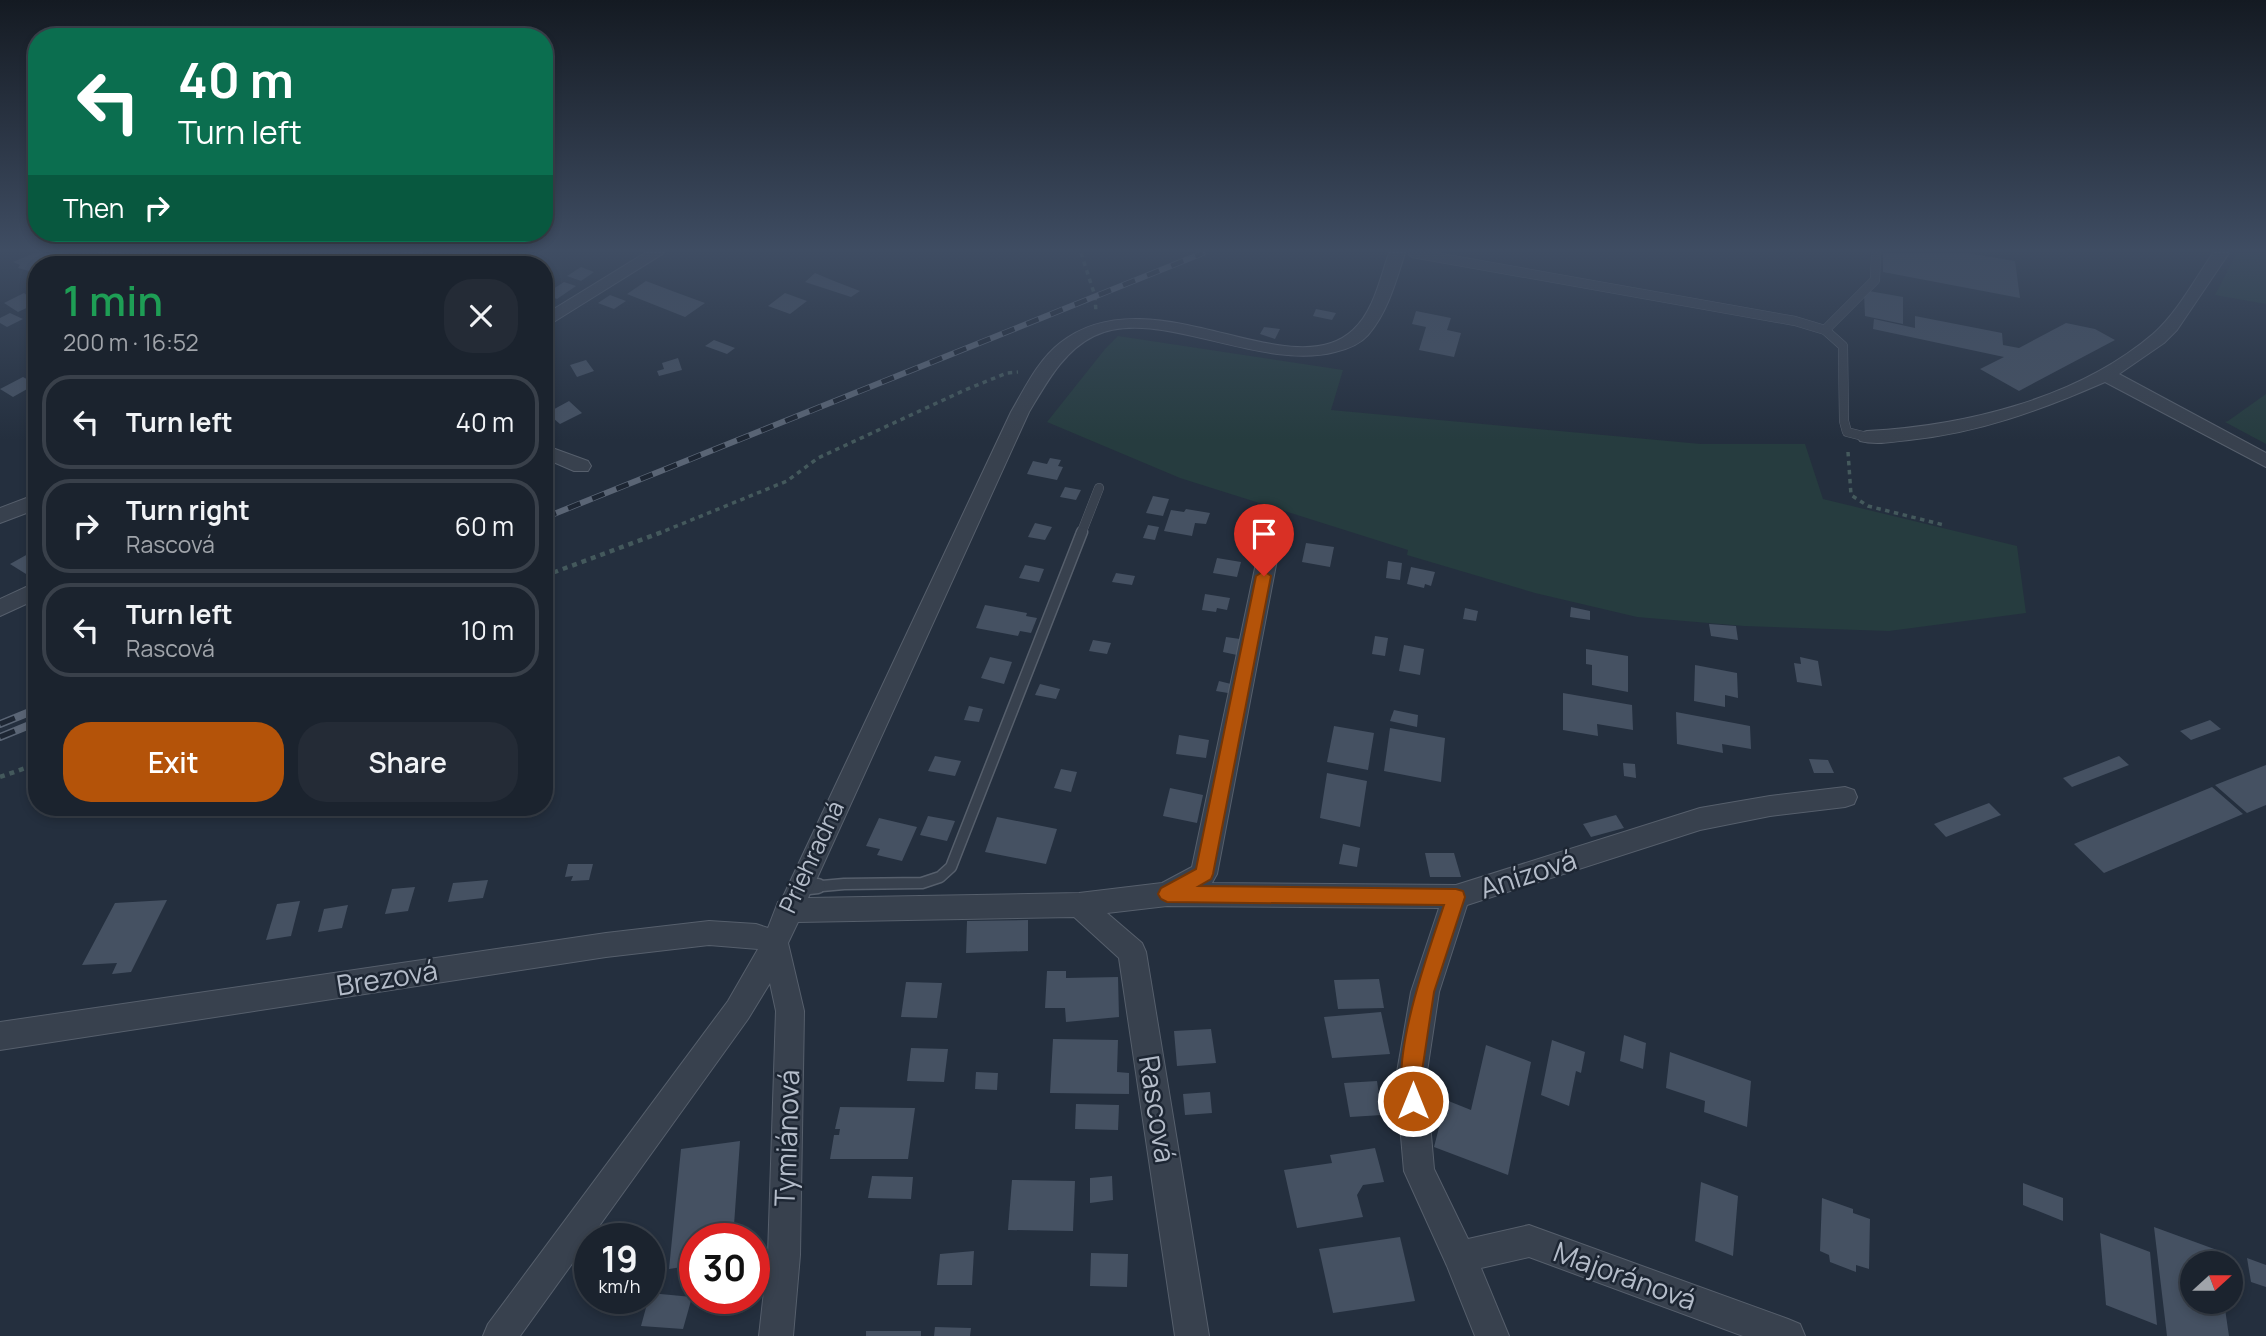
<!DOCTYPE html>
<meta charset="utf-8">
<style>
body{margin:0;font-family:Manrope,sans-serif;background:#242b36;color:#f1f3f6;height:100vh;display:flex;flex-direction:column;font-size:26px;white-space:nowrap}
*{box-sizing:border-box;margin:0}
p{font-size:23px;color:#a0a4aa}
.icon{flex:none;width:38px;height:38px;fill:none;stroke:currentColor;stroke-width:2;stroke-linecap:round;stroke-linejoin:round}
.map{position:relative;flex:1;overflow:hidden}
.details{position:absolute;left:28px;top:256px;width:525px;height:560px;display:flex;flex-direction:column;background:#1b232e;border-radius:28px;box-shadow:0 4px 10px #0003,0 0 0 2px #39404a}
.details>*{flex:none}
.guide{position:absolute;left:28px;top:28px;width:525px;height:214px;border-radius:28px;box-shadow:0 4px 10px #0003,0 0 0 2px #39404a;background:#0b6e4f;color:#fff;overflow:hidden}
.needle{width:46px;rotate:69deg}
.fabs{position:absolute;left:2180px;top:1251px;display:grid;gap:14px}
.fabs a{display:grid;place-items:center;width:63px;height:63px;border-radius:50%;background:#1b232e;box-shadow:0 4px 10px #0003,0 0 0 2px #39404a;font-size:35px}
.speed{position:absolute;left:574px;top:1223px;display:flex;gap:14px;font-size:35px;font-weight:700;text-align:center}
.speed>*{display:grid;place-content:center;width:91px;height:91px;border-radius:50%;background:#1b232e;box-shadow:0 4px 10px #0003,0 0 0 2px #39404a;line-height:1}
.speed small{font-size:18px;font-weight:400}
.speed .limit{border:10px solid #d22;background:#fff;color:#111}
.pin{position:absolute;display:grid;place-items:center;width:60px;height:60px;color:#fff;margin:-72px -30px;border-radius:50% 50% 50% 0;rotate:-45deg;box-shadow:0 0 7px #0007}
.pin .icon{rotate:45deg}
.me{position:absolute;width:77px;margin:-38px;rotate:0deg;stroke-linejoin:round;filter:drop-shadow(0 0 5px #0008)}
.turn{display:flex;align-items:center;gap:24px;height:147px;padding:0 35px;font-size:32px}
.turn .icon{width:91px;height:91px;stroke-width:2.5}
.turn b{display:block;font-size:49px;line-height:60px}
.then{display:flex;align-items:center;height:66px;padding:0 35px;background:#0003;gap:14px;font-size:26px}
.round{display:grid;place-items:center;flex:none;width:74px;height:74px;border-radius:28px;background:#242b36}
.headline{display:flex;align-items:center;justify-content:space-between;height:119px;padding:0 35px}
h1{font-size:42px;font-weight:600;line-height:52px;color:#1e9e55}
.cta{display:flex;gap:14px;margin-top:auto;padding:14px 35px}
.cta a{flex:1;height:80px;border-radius:28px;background:#b45309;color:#fff;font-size:28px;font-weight:600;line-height:80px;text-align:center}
.cta a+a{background:#242b36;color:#f1f3f6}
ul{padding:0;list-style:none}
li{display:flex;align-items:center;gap:21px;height:94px;margin:0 14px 10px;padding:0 21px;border:4px solid #39404a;border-radius:28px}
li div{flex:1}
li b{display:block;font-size:26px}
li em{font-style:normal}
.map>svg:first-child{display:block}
.green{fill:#263c3f}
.building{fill:#455162}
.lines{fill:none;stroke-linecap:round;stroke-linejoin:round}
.lane-far2-casing{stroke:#565f6c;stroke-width:10}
.lane-far1-casing{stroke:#565f6c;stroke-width:13}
.lane-casing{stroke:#565f6c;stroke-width:17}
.street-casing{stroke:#565f6c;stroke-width:2}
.path-far1{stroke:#44595c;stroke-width:3.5;stroke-dasharray:4.5 4.5;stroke-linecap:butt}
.path{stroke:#44595c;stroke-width:4.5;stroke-dasharray:5 5;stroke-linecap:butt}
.lane-far2{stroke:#38414e;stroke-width:9}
.lane-far1{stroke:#38414e;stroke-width:10}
.lane{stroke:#38414e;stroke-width:14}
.street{fill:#38414e;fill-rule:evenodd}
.rail-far1-casing{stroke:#5a6575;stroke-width:6}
.rail-casing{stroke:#5a6575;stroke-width:8}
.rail-far1{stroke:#1d2633;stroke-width:4.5;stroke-dasharray:13;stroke-linecap:butt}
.rail{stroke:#1d2633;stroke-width:5;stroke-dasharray:16;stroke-linecap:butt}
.route{fill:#b45309;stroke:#753606;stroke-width:2}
.labels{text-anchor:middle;stroke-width:5;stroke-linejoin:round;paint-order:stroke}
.street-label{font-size:24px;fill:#b4bcc9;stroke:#1d2633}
.near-street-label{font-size:28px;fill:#b4bcc9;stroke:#1d2633}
</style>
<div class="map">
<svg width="2266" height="1336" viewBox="0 0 2266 1336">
<rect width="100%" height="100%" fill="#242f3e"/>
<!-- green -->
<g class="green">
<polygon points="2237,253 2266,253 2266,304 2215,295"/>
<polygon points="1118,336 1343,370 1331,410 1701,444 1805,444 1823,499 2017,546 2026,613 1889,631 1744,626 1637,617 1535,593 1407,555 1408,550 1180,478 1047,422 1105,349"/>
<polygon points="2266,394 2266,444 2225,422 2228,421"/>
</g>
<!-- building -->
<g class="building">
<polygon points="34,253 67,253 75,256 58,264 37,264 37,270 33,272 18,268 20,265 13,262"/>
<polygon points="176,253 206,253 188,261 173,254"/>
<polygon points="291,253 317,264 286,264 278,260"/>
<polygon points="455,253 476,253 486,257 468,264 435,263"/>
<polygon points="1883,253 1967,253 2015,261 2020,298 1883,272"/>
<polygon points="581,267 594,272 581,281 567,276"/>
<polygon points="815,273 834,281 860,291 851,297 805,282"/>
<polygon points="646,281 675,292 705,303 685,317 627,294"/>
<polygon points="564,282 576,286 557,299 545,294"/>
<polygon points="1869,291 1903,297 1903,324 1865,316 1864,293"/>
<polygon points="24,293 37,303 18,312 4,303"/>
<polygon points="785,293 807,301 790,314 768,306"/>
<polygon points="610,295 626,301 614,309 598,303"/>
<polygon points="1316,309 1336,313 1332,320 1313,316"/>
<polygon points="1416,311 1451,318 1447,330 1461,333 1454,357 1419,350 1426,327 1412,324"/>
<polygon points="10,313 23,319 7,327 0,323 0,318"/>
<polygon points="1915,316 2002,333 2003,345 2019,348 2066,323 2095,329 2115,340 2019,391 1980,369 2004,357 1873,329 1874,319 1915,328"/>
<polygon points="1264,327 1280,329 1275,339 1260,334"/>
<polygon points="714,340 735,348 727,354 705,346"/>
<polygon points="678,358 682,370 659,376 657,371 664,369 662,363"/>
<polygon points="586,360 594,371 577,377 570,365"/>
<polygon points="23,377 36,384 13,397 0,389"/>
<polygon points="569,401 582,413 560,424 547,413"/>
<polygon points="1050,458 1061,460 1058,466 1063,467 1057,480 1027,474 1033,461 1047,464"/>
<polygon points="1065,487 1081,490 1076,500 1060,497"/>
<polygon points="1153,496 1169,499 1163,516 1146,513"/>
<polygon points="1186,509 1210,513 1206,524 1195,523 1192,536 1164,531 1171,510 1184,512"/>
<polygon points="1035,523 1052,527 1045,540 1028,537"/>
<polygon points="1148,525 1159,527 1155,540 1143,538"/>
<polygon points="1306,543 1334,547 1330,567 1302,562"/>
<polygon points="37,549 37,567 26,574 10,564"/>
<polygon points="1217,558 1241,562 1237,577 1213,573"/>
<polygon points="1388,561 1402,563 1400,580 1386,578"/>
<polygon points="1025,565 1044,569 1039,582 1019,578"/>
<polygon points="1411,567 1435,572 1431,586 1425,584 1424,588 1407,584"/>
<polygon points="1116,573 1135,576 1132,585 1112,582"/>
<polygon points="1205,594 1230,598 1227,610 1217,608 1216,612 1202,610"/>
<polygon points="985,605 1027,613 1026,616 1037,618 1031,633 1020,631 1018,636 976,628"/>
<polygon points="1571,607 1590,611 1590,620 1570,617"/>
<polygon points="1465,608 1478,611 1476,621 1463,619"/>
<polygon points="1709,624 1736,626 1738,640 1711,636"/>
<polygon points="1375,636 1388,638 1385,656 1372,654"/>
<polygon points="1226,637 1240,639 1237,655 1223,652"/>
<polygon points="1093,640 1111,643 1107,654 1089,651"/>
<polygon points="1404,645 1424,649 1420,675 1399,671"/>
<polygon points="1586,649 1628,656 1628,692 1592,685 1592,665 1586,664"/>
<polygon points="990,657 1012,662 1004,684 981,678"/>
<polygon points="1800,657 1818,661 1822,686 1797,682 1794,663 1801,664"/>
<polygon points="1695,665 1737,673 1738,698 1725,695 1725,707 1694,701"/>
<polygon points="1219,681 1231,684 1228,693 1216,691"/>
<polygon points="1040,684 1060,689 1056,699 1035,695"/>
<polygon points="1563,693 1632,705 1633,730 1597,724 1598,736 1563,730"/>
<polygon points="969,706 983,709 979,722 964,720"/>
<polygon points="1394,710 1418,715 1417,727 1390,721"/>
<polygon points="1676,712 1750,726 1751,749 1722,744 1723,753 1677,744"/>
<polygon points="2210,720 2221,729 2191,740 2180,731"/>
<polygon points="1334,726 1374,733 1368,770 1327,762"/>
<polygon points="1390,728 1445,738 1441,782 1384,771"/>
<polygon points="1179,735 1209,740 1206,758 1176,754"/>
<polygon points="935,756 961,761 955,776 928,771"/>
<polygon points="2119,756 2129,765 2072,787 2063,778"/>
<polygon points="1809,759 1828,760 1834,773 1814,773"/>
<polygon points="1623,763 1635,764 1636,778 1624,776"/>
<polygon points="2266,765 2266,805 2247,813 2215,785"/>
<polygon points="1061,769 1077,772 1071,792 1054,788"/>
<polygon points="1327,773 1367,781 1360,827 1320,818"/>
<polygon points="2212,787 2243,814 2104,873 2074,844"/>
<polygon points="1170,788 1203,795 1197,823 1163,816"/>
<polygon points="1989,803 2001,815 1946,837 1934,824"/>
<polygon points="1616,815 1624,828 1591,837 1583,824"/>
<polygon points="928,816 955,821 947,841 920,835"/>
<polygon points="997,817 1057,829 1046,864 985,852"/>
<polygon points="879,818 917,827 902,861 877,855 880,849 866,846"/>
<polygon points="1343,844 1360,848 1357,867 1339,864"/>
<polygon points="1425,853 1454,853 1461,877 1430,877"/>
<polygon points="568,864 593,864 589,880 571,881 573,876 565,877"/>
<polygon points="488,880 483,898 448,902 453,883"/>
<polygon points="415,887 408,911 385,914 392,889"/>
<polygon points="167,900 131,972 112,974 117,963 82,965 115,903"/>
<polygon points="300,901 291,936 266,940 277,904"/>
<polygon points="348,905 342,928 318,932 324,909"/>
<polygon points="1028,920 1028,951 966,953 967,921"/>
<polygon points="1047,971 1066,971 1066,978 1118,977 1119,1017 1066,1022 1065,1008 1045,1008"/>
<polygon points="1379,979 1384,1008 1338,1009 1334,980"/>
<polygon points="906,982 942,983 937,1018 901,1017"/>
<polygon points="1381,1012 1390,1054 1332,1058 1324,1017"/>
<polygon points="1211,1029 1216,1063 1177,1066 1174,1031"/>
<polygon points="1624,1035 1646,1043 1643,1069 1620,1061"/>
<polygon points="1053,1039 1118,1040 1117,1072 1129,1073 1129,1094 1050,1093"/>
<polygon points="1552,1040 1585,1052 1581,1073 1576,1071 1569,1106 1541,1095"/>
<polygon points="1486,1045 1531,1062 1508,1175 1434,1147 1446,1100 1471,1110"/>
<polygon points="911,1048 948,1049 944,1082 907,1081"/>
<polygon points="1670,1052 1751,1081 1747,1127 1704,1112 1705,1101 1666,1088"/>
<polygon points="976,1072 998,1073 997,1090 975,1089"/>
<polygon points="1377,1081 1382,1115 1350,1117 1344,1083"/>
<polygon points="1210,1092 1212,1113 1185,1115 1183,1094"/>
<polygon points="1076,1104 1119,1105 1118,1130 1075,1129"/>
<polygon points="840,1107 915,1108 908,1159 830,1159 834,1135 839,1135 840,1129 835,1129"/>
<polygon points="740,1141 733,1239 695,1239 695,1265 669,1269 681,1149"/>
<polygon points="1375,1148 1384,1182 1363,1185 1357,1195 1363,1217 1297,1228 1284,1170 1332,1163 1330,1155"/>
<polygon points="872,1176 913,1177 911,1199 868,1198"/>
<polygon points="1112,1176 1113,1200 1090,1203 1090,1178"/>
<polygon points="1012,1180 1075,1181 1073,1231 1008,1230"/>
<polygon points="1701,1182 1738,1196 1733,1256 1695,1241"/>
<polygon points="2023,1183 2063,1198 2063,1221 2023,1205"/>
<polygon points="1822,1198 1853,1209 1853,1213 1870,1219 1869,1269 1856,1265 1856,1272 1830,1262 1829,1255 1820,1251"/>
<polygon points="2154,1227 2217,1250 2218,1264 2193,1264 2193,1302 2224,1302 2229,1336 2167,1336"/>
<polygon points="2100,1233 2150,1252 2157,1325 2106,1305"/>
<polygon points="1400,1237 1415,1301 1333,1313 1319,1249"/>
<polygon points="974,1251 972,1285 937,1285 940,1254"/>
<polygon points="1091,1253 1128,1254 1127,1287 1090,1286"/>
<polygon points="2247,1258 2266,1265 2266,1287 2251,1282"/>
<polygon points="650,1293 692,1297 683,1329 641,1326"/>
<polygon points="935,1327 971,1328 970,1336 934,1336"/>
<rect x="866" y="1331" width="55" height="5"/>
</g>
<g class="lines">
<!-- lane-far2 casing -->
<g class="lane-far2-casing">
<g id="lane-far2">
<polyline points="1413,253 1795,321 1825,330 1843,346 1844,421 1847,432 1867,437"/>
<polyline points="1825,330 1875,280 1876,253"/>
<polyline points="1081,534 1099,488"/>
</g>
</g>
<!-- lane-far1 casing -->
<g class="lane-far1-casing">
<polyline id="lane-far1" points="800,888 844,884 922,883 940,877 951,867 1082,532"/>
</g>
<!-- lane casing -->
<g class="lane-casing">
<polyline id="lane" points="800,888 818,886"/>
</g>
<!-- street casing -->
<g class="street-casing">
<g id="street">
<polygon points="99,253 120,253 141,264 120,264"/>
<polygon points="403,253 422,253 405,264 385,264"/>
<polygon points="645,253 664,253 544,328 544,315"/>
<path d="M 1389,253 L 1405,253 C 1396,281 1388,312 1368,335 C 1359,345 1347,349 1335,352 C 1260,372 1156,305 1094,336 C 1063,351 1046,384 1029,412 L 808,898 L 1079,893 L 1162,883 L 1192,867 L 1259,549 L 1262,544 L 1269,542 L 1276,544 L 1279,549 L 1217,874 L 1212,883 L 1456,885 L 1700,808 L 1770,796 L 1845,787 L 1854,790 L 1857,797 L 1854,804 L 1845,807 L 1770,816 L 1700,830 L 1467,905 L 1439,992 L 1426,1078 L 1434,1169 L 1468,1239 L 1529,1225 L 1788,1319 L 1800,1324 L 1805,1336 L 1743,1336 L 1529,1257 L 1481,1268 L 1509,1336 L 1475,1336 L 1447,1266 L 1404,1171 L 1396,1078 L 1411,992 L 1439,908 L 1167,906 L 1107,913 L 1142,943 L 1146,952 L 1209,1336 L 1175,1336 L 1119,958 L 1074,917 L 798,922 L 788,943 L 804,1011 L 800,1255 L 793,1336 L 759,1336 L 768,1255 L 776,1011 L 770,983 L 748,1019 L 520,1336 L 483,1336 L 488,1324 L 728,1001 L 758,949 L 709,945 L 606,957 L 0,1050 L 0,1022 L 606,933 L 709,921 L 756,924 L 768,928 L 778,902 L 781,901 L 1011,412 C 1025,388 1038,360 1060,343 C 1151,271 1290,389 1353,330 C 1374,311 1380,278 1389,253 Z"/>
<path d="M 2213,253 L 2229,253 L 2177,330 L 2164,343 L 2119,374 L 2266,453 L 2266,467 L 2105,382 C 2041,410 1979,433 1909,440 C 1893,442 1875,445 1860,441 L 1857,437 L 1860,433 L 1867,431 C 1964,426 2077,399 2153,334 C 2177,313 2195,279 2213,253 Z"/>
<polygon points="544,445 588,461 591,466 588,471 574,471 544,458"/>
<polygon points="37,494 37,509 0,523 0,508"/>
<polygon points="37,582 37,599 0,616 0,599"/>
</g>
</g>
<!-- path-far1 -->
<g class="path-far1">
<polyline points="1081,253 1095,296 1096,313"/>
<polyline points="1848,452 1851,495 1868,506 1944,525"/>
<polyline points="657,534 787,481 818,458 965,390 1007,373 1018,372"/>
</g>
<!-- path -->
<g class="path">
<polyline points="544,576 662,532"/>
<polyline points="0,777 37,764"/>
</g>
<!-- lane-far2 -->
<use href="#lane-far2" class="lane-far2"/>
<!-- lane-far1 -->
<use href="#lane-far1" class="lane-far1"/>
<!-- lane -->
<use href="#lane" class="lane"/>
<!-- street -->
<use href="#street" class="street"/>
<!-- rail-far1 casing -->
<g class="rail-far1-casing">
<polyline id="rail-far1" points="544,518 1203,253"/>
</g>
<!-- rail casing -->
<g class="rail-casing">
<g id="rail">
<polyline points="0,724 37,709"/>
<polyline points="0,737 37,722"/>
</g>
</g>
<!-- rail-far1 -->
<use href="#rail-far1" class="rail-far1"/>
<!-- rail -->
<use href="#rail" class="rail"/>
</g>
<!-- sky -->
<linearGradient id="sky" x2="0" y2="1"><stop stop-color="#141a22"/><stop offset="0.57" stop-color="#3f4d63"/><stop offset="1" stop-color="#3f4d63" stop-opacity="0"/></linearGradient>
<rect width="2266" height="440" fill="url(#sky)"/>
<!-- route -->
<path class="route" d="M 1264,571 L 1271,576 L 1213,874 L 1211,879 L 1199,886 L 1456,889 L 1463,891 L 1465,897 L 1434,992 L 1421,1078 L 1423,1101 L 1420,1108 L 1413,1111 L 1406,1108 C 1387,1064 1429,950 1444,905 L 1167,902 L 1161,899 L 1158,894 L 1161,888 L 1196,869 L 1256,576 Z"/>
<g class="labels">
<!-- street labels -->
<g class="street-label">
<text transform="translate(812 857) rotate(-65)" y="8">Priehradná</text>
</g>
<!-- near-street labels -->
<g class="near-street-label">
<text transform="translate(1528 874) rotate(-18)" y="10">Anízová</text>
<text transform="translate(387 978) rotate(-9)" y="10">Brezová</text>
<text transform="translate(1157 1109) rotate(81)" y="10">Rascová</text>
<text transform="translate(787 1138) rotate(-88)" y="10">Tymiánová</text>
<text transform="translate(1625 1276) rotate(20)" y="10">Majoránová</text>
</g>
</g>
</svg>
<div class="fabs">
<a><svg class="needle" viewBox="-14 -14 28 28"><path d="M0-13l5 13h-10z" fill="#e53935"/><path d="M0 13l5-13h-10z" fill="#a0a4aa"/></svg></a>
</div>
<div class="speed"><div>19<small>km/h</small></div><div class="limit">30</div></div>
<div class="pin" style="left:1264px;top:576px;background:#d93025"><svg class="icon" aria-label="arrive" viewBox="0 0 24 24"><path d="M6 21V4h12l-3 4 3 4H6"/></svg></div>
<svg class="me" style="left:1413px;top:1101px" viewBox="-20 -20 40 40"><circle r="17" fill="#b45309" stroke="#fff" stroke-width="3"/><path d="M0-11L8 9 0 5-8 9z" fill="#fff"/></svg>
<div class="guide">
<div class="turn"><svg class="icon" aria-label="left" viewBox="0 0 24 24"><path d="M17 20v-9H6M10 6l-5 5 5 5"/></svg><div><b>40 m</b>Turn left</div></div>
<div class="then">Then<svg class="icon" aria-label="right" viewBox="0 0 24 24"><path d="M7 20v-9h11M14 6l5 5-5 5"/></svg></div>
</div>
<section class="details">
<div class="headline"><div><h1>1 min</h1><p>200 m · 16:52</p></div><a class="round"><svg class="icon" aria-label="close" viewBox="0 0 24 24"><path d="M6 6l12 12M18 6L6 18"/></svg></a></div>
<ul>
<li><svg class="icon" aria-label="left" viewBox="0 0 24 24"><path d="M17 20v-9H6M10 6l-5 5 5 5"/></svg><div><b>Turn left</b></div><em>40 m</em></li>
<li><svg class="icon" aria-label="right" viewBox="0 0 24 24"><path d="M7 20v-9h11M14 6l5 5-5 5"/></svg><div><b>Turn right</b><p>Rascová</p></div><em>60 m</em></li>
<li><svg class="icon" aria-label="left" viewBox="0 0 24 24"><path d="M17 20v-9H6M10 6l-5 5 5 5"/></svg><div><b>Turn left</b><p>Rascová</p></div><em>10 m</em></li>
</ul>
<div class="cta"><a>Exit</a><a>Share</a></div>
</section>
</div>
